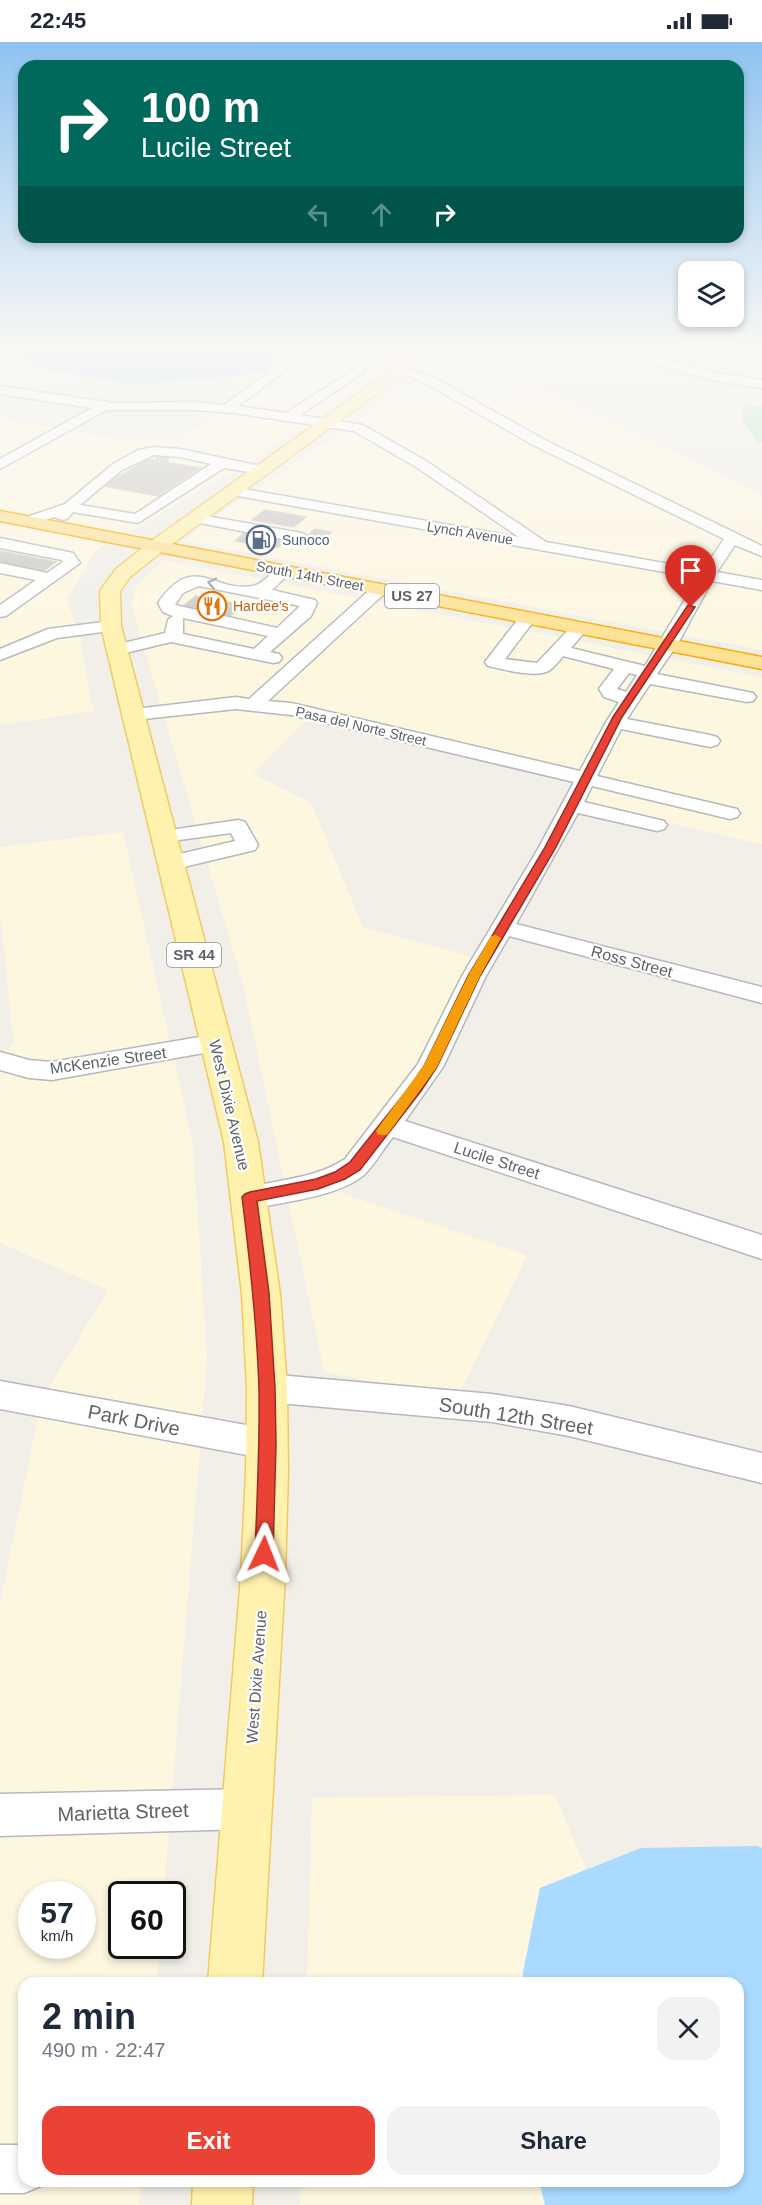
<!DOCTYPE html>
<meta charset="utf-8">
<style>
body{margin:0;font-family:Arial,sans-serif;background:#f2f2f3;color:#1f2937;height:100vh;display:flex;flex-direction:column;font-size:22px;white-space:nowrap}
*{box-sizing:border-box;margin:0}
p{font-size:20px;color:#747a83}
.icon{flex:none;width:33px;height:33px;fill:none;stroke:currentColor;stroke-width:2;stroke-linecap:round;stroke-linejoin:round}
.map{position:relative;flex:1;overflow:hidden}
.details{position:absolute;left:18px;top:1935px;width:726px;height:210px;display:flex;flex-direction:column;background:#fff;border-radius:18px;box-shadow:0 3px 9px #0003}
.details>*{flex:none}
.banner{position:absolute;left:18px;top:18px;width:726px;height:183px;border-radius:18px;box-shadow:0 3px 9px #0003;background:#00695c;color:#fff;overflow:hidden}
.fabs{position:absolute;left:678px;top:219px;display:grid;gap:12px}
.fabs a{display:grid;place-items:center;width:66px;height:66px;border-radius:12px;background:#fff;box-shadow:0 3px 9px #0003;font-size:30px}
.speed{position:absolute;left:18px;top:1839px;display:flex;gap:12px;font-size:30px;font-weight:700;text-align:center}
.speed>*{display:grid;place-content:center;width:78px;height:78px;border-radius:50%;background:#fff;box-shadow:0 3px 9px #0003;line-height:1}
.speed small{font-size:15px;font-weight:400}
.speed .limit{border:3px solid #111;border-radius:9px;background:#fff;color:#111}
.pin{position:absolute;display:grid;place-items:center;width:51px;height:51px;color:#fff;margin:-62px -26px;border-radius:50% 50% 50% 0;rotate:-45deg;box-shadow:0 0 6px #0007}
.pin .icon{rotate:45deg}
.me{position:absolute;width:66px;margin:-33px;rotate:2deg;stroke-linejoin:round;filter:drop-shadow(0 0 4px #0008)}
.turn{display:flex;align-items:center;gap:21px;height:126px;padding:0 24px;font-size:27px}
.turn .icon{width:78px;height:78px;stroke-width:2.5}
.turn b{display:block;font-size:42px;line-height:51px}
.lanes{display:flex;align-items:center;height:57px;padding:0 24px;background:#0003;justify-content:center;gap:30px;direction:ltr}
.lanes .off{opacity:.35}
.round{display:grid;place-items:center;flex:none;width:63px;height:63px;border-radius:18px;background:#f2f2f3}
.head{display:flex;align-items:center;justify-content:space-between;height:102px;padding:0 24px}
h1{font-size:36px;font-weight:600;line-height:45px}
.action{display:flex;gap:12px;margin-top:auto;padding:12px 24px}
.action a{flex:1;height:69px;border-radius:18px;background:#ea4335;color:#fff;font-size:24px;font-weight:600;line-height:69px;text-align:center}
.action a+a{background:#f2f2f3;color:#1f2937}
.status{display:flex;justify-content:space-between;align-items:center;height:42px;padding:0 30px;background:#fff;direction:ltr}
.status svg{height:16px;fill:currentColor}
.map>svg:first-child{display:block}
.commercial{fill:#fef7e0;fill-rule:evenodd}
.green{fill:#c5e8c5}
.water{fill:#aadaff}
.building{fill:#cccac5;stroke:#d6d1c6;stroke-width:1.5}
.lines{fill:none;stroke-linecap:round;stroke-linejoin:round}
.minor-tunnel{stroke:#ccccc8;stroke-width:13;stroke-dasharray:13 7;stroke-linecap:butt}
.minor-casing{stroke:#b5b8bc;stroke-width:3}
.major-casing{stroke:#f2c960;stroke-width:3}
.highway-casing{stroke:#f9ab00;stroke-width:3}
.minor{fill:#fff;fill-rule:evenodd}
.major{fill:#fff2af;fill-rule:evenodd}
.highway{fill:#fde293;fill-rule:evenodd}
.oneway{stroke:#979a9d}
.route{fill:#ea4335;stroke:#982c22;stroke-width:1.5}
.slow{fill:#f59e0b}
.labels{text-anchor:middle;stroke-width:4.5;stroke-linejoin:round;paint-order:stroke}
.far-street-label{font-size:14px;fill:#5f6368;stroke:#fff}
.far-service-label{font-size:14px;fill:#4e5e75;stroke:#fff;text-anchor:start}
.far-food-label{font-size:14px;fill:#c56008;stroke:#fff;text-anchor:start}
.shield{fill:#fff;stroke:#8f9295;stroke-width:1.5}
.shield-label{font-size:15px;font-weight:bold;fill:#5f6368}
.street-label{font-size:16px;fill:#5f6368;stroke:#fff}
.near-street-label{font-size:20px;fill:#5f6368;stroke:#fff}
</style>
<div class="status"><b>22:45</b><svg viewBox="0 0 49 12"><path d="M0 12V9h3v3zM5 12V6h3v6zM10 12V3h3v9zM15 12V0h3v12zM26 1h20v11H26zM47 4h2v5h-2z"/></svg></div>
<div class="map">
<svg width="762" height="2163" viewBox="0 0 762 2163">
<rect width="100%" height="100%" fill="#f1efe8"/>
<!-- commercial -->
<g class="commercial">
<polygon points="330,309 409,309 268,409 122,494 0,471 0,376 118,397 178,397 220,370 257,331 266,330 277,318 316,317"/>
<polygon points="447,309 563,309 530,341 762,453 762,608 184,499 200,485 350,383"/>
<polygon points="0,477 113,499 95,509 67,558 81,598 90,655 94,669 0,683"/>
<polygon points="163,518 762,635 762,802 577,760 591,738 308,677 253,732 311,761 363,885 476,916 341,1151 527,1213 457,1357 324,1330 243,942 131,562 136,544"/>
<path d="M 123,790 L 193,1102 L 207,1316 L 164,1852 L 122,1852 L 122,1904 L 160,1904 L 157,1941 L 24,1941 L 24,2139 L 141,2139 L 139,2163 L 0,2163 L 0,1563 L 41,1359 L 108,1248 L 0,1201 L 0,1012 L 14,1002 L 0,869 L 0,805 ZM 32,1852 L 82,1852 L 82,1904 L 32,1904 Z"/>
<polygon points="555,1753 586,1827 540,1846 523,1930 523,1941 307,1941 312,1756"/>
<polygon points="301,2139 539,2139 545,2163 300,2163"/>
</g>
<!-- green -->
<polygon class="green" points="744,363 762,365 762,401 757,400 742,377"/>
<!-- water -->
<g class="water">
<polygon points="266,309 279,315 266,330 197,338 130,342 48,328 24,320 19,310"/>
<polygon points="757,1804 762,1806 762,2163 545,2163 539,2139 738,2139 738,1941 523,1941 523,1930 540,1846 641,1806"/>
</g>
<!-- building -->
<g class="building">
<polygon points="147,417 200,426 158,454 104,444"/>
<polygon points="265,468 306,475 294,485 252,478"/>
<polygon points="315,487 331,490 326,495 309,492"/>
<polygon points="245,490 287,498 277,506 235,499"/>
<polygon points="0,509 56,520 41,531 0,522"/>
<polygon points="196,554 243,563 230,574 182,565"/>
</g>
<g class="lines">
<!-- minor-tunnel -->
<polyline class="minor-tunnel" points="156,415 172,417"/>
<!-- minor casing -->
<g class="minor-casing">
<g id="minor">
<path d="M 280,309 L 293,309 L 300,315 L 292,324 L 238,364 L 286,371 L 356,326 L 364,326 L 364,330 L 300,373 L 363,383 L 426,419 L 546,500 L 703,528 L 724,497 L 533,403 L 432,345 L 398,329 L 398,325 L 406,325 L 440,339 L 543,397 L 762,504 L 762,514 L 735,503 L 717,530 L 762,538 L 762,548 L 712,539 L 677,603 L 657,632 L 753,651 L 756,655 L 753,659 L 747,660 L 650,642 L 627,677 L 710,693 L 717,695 L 720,699 L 717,703 L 710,705 L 621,687 L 597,734 L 737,767 L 740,771 L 737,775 L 730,777 L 592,744 L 584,760 L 664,779 L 667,783 L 664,787 L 657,789 L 578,771 L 516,882 L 762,945 L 762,961 L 509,894 L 486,934 L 443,1025 L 405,1079 L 762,1193 L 762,1217 L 393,1095 C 384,1106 375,1122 365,1132 C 339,1155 283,1160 250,1167 L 240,1164 L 236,1156 L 240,1148 C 276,1137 313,1138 345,1117 L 418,1022 L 462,934 L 538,807 L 574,740 L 291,673 L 236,667 L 134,678 L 127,676 L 125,672 L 127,668 L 236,655 L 249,657 L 374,544 L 380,542 L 388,547 L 386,550 L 268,659 L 291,661 L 580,729 L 606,680 L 619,660 L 604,655 L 599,647 L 614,627 L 563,614 C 559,619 555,624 550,628 C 538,637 502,627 488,624 L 485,620 L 522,572 L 528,571 L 536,576 L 505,617 L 537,621 L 574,582 L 586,582 L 588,586 L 571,606 L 645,624 L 698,536 L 232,453 L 225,449 L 232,445 L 519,495 L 416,425 L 354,389 L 234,371 L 195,368 L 106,368 L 0,427 L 0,417 L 92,366 L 0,352 L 0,344 L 113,361 L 195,360 L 224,363 L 284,320 L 287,316 ZM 629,631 L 637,633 L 626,650 L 617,647 Z"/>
<polygon points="605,309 625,309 717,331 762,338 762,346 717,339"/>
<path d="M 154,405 L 180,407 L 261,424 L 268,428 L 261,432 L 224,426 L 138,481 L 73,470 L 67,477 L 62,478 L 55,475 L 29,483 L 22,479 L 24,476 L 65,462 L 113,422 L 138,408 ZM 154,413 L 180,415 L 211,422 L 135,472 L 80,463 L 122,428 Z"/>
<polygon points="195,472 302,491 310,496 302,501 190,479 188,476 190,473"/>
<polygon points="0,496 73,511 80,521 6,574 0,575 0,563 36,538 0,531 0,521 47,531 63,520 62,518 0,506"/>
<path d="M 284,524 L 292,529 L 272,548 L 315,558 L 317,561 L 311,574 L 270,610 L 279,612 L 282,616 L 279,620 L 273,621 L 171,600 L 117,613 L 111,612 L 108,608 L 111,604 L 165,591 L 168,578 L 173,574 L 163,570 L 158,561 C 194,509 213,551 253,544 C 266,541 272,527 284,524 ZM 199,544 L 300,564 L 277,586 L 175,563 L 183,551 ZM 183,576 L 268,594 L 254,607 L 183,592 Z"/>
<polygon points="111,579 117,580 119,584 117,588 57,596 0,618 0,607 48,587"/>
<polygon points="238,778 245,780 258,803 255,808 171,828 163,826 160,821 163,816 235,799 231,791 164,800 157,798 153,794 157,790"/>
<polygon points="217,992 226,995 230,1001 226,1007 52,1038 29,1036 0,1028 0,1010 29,1018 52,1020"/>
<polygon points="267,1332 492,1352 569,1364 762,1411 762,1441 569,1394 492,1380 267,1360 256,1356 251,1346 256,1336"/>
<polygon points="0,1339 268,1387 280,1391 285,1402 280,1413 268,1417 0,1367"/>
<polygon points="246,1747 260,1753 266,1767 260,1781 246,1787 0,1794 0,1752"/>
<polygon points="0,2103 24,2103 24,2139 43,2139 41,2144 24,2151 0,2151"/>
</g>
</g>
<!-- major casing -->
<g class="major-casing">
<g id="major">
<polygon points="418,309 434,309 164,508 130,535 120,549 121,584 258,1100 280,1252 287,1346 288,1430 285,1533 262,1941 208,1941 241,1533 246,1430 247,1346 242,1252 224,1100 101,584 100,549 116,527 150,500"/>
<polygon points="193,2139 253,2139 252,2163 192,2163"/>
</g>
</g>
<!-- highway casing -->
<g class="highway-casing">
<polygon id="highway" points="0,469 762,615 762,627 0,479"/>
</g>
<!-- minor -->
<use href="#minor" class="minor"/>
<!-- major -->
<use href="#major" class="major"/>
<!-- highway -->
<use href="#highway" class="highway"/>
</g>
<!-- one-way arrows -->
<defs><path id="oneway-chevron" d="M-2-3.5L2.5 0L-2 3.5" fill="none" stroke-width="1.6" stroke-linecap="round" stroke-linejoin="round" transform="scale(1.5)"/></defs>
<use class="oneway" href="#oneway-chevron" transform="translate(212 541) rotate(-168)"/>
<!-- sky -->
<linearGradient id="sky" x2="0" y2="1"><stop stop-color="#8fc3f1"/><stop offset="0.5" stop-color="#f9f8f5"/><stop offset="1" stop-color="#f9f8f5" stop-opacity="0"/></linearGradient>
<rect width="762" height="612" fill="url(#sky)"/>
<!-- route -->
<path class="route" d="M 688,563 L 695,565 L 622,675 L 555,807 L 480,934 L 437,1025 L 421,1049 L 360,1128 L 345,1137 L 318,1147 L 257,1159 L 269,1251 L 275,1346 L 276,1402 L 273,1512 L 270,1519 L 264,1521 L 257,1519 L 255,1512 C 257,1457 260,1402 259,1347 C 257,1283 250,1219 242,1155 L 245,1152 L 250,1150 L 316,1137 L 335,1130 L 350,1120 L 412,1042 L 424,1024 L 468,934 L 544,807 L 613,675 Z"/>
<!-- slow -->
<polygon class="slow" points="496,893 501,896 480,934 437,1025 387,1093 378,1093 376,1089 378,1086 424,1023 468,934 491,894"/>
<!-- icons -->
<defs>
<g id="fuel-ring" transform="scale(1.5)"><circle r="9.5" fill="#fff" stroke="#5c6f8a" stroke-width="1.5"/><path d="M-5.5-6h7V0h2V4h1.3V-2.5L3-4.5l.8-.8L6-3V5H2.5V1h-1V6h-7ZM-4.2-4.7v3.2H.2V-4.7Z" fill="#5c6f8a"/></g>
<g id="restaurant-ring" transform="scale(1.5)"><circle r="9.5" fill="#fff" stroke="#e8710a" stroke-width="1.5"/><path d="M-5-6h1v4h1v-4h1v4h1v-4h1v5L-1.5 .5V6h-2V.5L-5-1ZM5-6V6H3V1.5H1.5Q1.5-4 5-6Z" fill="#e8710a"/></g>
</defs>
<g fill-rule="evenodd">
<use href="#fuel-ring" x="261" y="498"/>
<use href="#restaurant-ring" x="212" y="564"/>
</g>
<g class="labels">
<!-- far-street labels -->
<g class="far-street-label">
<text transform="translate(470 491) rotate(9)" y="5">Lynch Avenue</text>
<text transform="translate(310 534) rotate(11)" y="5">South 14th Street</text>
<text transform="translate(361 684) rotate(13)" y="5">Pasa del Norte Street</text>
</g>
<!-- far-service labels -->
<g class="far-service-label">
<text x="282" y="503">Sunoco</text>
</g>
<!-- far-food labels -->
<g class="far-food-label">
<text x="233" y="569">Hardee's</text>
</g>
<!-- shield labels -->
<g class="shield">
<rect x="385" y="542" width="54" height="24" rx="4.5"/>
<rect x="167" y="901" width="54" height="24" rx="4.5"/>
</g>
<g class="shield-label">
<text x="412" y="559">US 27</text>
<text x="194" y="918">SR 44</text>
</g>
<!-- street labels -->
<g class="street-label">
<text transform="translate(632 919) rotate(15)" y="6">Ross Street</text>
<text transform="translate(108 1018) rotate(-8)" y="6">McKenzie Street</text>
<text transform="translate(230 1063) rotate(77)" y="6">West Dixie Avenue</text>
<text transform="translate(497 1118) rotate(18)" y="6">Lucile Street</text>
<text transform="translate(256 1635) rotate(-86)" y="6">West Dixie Avenue</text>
</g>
<!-- near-street labels -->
<g class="near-street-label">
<text transform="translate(516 1374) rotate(9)" y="7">South 12th Street</text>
<text transform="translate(134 1378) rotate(11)" y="7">Park Drive</text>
<text transform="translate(123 1770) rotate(-2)" y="7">Marietta Street</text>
</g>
</g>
</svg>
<div class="fabs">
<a><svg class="icon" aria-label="layers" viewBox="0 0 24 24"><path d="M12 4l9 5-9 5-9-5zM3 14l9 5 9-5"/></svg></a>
</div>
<div class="speed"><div>57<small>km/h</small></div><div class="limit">60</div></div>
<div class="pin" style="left:691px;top:565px;background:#d93025"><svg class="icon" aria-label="arrive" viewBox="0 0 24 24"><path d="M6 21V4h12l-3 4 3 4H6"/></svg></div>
<svg class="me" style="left:264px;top:1512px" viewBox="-20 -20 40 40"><path d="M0-17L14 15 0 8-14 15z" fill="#ea4335" stroke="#fff" stroke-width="4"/></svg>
<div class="banner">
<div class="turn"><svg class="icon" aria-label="right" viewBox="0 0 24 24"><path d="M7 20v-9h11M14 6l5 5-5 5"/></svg><div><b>100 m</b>Lucile Street</div></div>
<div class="lanes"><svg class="icon off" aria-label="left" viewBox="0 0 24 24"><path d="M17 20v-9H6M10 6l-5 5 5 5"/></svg><svg class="icon off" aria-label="ahead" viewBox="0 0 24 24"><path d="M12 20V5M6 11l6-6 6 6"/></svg><svg class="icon" aria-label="right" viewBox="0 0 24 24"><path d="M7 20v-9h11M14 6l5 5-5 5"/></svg></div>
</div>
<section class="details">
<div class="head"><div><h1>2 min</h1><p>490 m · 22:47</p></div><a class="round"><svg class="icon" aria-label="close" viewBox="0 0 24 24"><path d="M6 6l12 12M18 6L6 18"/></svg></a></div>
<div class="action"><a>Exit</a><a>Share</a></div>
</section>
</div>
